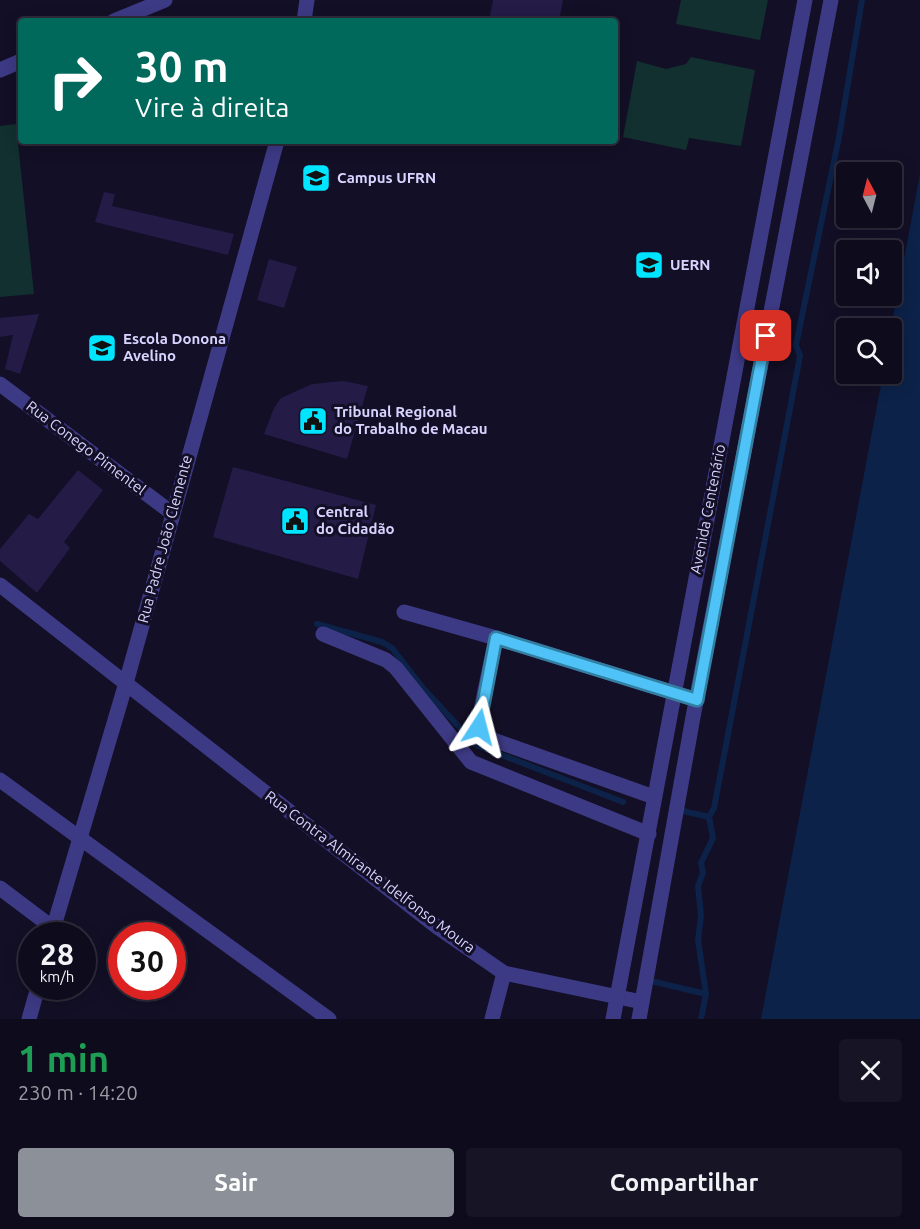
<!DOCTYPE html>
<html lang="pt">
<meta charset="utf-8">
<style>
body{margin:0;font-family:Ubuntu,sans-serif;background:#171425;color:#f1f3f6;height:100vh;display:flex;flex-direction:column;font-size:22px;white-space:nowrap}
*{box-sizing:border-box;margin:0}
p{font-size:20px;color:#9b9ba3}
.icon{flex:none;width:33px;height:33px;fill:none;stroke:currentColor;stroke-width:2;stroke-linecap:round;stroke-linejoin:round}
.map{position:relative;height:1019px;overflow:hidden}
.sheet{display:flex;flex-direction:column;background:#0e0b1c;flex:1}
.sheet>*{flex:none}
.banner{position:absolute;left:18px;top:18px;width:600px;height:126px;border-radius:6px;box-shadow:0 3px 15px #0003,0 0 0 2px #2e2b3b;background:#00695c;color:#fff;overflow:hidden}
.needle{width:39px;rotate:353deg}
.tools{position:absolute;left:836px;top:162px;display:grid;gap:12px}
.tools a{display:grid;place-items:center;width:66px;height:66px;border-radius:6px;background:#0e0b1c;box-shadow:0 3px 15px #0003,0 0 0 2px #2e2b3b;font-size:30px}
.speed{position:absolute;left:18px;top:922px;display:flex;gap:12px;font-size:30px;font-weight:700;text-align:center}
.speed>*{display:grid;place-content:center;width:78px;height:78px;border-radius:50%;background:#0e0b1c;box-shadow:0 3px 15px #0003,0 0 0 2px #2e2b3b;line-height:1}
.speed small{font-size:15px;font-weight:400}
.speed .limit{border:9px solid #d22;background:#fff;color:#111}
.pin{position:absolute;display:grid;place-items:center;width:51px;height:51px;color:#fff;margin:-26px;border-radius:12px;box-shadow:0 3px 9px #0006}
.me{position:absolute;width:66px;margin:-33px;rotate:9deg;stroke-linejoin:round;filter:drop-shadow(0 0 4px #0008)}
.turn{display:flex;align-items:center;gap:21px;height:126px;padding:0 18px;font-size:27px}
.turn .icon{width:78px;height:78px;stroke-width:2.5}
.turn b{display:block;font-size:42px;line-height:51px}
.round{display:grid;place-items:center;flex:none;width:63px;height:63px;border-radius:6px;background:#171425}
.head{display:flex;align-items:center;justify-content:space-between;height:102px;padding:0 18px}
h1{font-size:36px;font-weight:600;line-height:45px;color:#1e9e55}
.cta{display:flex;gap:12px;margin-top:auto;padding:12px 18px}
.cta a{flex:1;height:69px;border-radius:6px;background:#8c9099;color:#fff;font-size:24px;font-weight:600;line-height:69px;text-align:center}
.cta a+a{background:#171425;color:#f1f3f6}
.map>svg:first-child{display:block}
.green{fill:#12302f}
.water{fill:#0c2248}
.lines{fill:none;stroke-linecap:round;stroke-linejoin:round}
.stream{stroke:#0c2248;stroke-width:6}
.building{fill:#241b47}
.minor{stroke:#3d3a85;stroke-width:15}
.route-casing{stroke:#337fa1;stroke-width:15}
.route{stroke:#4fc3f7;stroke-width:10}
.labels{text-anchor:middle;stroke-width:6;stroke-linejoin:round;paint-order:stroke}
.poi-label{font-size:15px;font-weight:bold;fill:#d9d4ff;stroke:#130f26;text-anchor:start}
.street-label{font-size:15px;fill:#d9d4ff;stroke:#130f26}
</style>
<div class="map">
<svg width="920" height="1019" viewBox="0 0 920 1019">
<rect width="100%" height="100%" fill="#130f26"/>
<!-- green -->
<g class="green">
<polygon points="681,0 768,0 760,40 676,24"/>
<polygon points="691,57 755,70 741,146 689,138 686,150 623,137 637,61 666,69 686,64"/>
<polygon points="16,124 34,294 0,297 0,126"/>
</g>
<!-- water -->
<polygon class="water" points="920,174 920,1019 761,1019 883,374 891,374 891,328"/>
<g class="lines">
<!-- stream -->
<g class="stream">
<polyline points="317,624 382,642 392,648 423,688 476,745 623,802"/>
<polyline points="683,811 709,817"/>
<polyline points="655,982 706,994"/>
<polyline points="701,1019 706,994 698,940 701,916 698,886 703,873 701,863 713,838 709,817 714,808 800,356 796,345 839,137 862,0"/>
</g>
</g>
<!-- building -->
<g class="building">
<polygon points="493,0 563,0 559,21 489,21"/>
<polygon points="104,192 115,194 112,206 234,234 228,255 95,222"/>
<polygon points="269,259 297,267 284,308 257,300"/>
<polygon points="39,314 20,374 5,369 13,335 0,337 0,318"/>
<polygon points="343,381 368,386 347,459 264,434 274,408 281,398 312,384"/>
<polygon points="233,467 376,505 358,579 213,537"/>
<polygon points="78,470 103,490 64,542 70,548 37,593 0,561 0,549 29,514 38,519"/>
</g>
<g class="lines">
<!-- minor -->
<g class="minor">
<polyline points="114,21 165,0"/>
<polyline points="304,21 307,0"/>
<polyline points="0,70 21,61"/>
<polyline points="0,384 172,513"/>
<polyline points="0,585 436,926 504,973 642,1002"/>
<polyline points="404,612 496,638 697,700"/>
<polyline points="323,634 386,660 396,668 471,762 649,834"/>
<polyline points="496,638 479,719 479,727 485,737 654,797"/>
<polyline points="0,780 329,1019"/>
<polyline points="0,888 53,928"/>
<polyline points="51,936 126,683 277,141"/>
<polyline points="29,1019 38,987"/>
<polyline points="492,1019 504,973"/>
<polyline points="613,1019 805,0"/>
<polyline points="639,1019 693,717 831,0"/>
</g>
</g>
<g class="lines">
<!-- route casing -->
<g class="route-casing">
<polyline id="route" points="479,727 496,638 697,700 766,336"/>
</g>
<!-- route -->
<use href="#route" class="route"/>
</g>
<!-- icons -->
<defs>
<g id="university-square" transform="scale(1.5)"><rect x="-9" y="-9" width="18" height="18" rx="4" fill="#00e5ff" stroke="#130f26"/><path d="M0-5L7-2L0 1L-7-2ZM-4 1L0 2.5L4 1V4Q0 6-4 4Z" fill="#111"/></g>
<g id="school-square" transform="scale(1.5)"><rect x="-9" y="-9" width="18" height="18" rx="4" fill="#00e5ff" stroke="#130f26"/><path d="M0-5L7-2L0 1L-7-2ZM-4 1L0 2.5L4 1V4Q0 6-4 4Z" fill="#111"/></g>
<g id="civic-square" transform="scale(1.5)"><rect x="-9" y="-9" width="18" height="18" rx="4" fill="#00e5ff" stroke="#130f26"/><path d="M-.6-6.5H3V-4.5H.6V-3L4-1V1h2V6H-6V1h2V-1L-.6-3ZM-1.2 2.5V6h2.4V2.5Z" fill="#111"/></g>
</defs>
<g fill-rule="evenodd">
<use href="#university-square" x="316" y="178"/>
<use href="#school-square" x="649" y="265"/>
<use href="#school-square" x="102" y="348"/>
<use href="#civic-square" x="313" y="421"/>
<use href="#civic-square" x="295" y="521"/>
</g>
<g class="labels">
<!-- poi labels -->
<g class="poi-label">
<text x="337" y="183">Campus UFRN</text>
<text x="670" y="270">UERN</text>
<text x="123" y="344">Escola Donona<tspan x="123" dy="17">Avelino</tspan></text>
<text x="334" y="417">Tribunal Regional<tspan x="334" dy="17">do Trabalho de Macau</tspan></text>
<text x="316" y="517">Central<tspan x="316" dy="17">do Cidadão</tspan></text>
</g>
<!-- street labels -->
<g class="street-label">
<text transform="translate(86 448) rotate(37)" y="5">Rua Conego Pimentel</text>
<text transform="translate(708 509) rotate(-79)" y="5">Avenida Centenário</text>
<text transform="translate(165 539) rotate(-75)" y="5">Rua Padre João Clemente</text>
<text transform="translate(370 872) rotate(37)" y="5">Rua Contra Almirante Idelfonso Moura</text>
</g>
</g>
</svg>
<div class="tools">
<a><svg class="needle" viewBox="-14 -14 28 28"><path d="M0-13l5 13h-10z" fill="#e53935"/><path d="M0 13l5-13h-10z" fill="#9b9ba3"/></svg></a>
<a><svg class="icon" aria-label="sound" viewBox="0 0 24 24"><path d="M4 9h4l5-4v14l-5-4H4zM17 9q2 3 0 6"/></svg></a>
<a><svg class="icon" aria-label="search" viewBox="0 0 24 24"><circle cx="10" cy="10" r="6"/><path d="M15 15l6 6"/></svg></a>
</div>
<div class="speed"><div>28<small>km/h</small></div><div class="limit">30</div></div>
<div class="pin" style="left:766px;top:336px;background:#d93025"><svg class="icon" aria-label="arrive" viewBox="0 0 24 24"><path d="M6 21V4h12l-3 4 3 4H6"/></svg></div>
<svg class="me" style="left:479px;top:727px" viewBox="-20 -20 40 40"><path d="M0-17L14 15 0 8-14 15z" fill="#4fc3f7" stroke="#fff" stroke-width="4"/></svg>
<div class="banner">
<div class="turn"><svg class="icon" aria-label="right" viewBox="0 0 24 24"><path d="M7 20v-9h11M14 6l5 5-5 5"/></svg><div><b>30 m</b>Vire à direita</div></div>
</div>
</div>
<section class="sheet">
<div class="head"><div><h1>1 min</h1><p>230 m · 14:20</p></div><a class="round"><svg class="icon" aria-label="close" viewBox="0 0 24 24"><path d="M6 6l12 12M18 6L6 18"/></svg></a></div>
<div class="cta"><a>Sair</a><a>Compartilhar</a></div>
</section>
